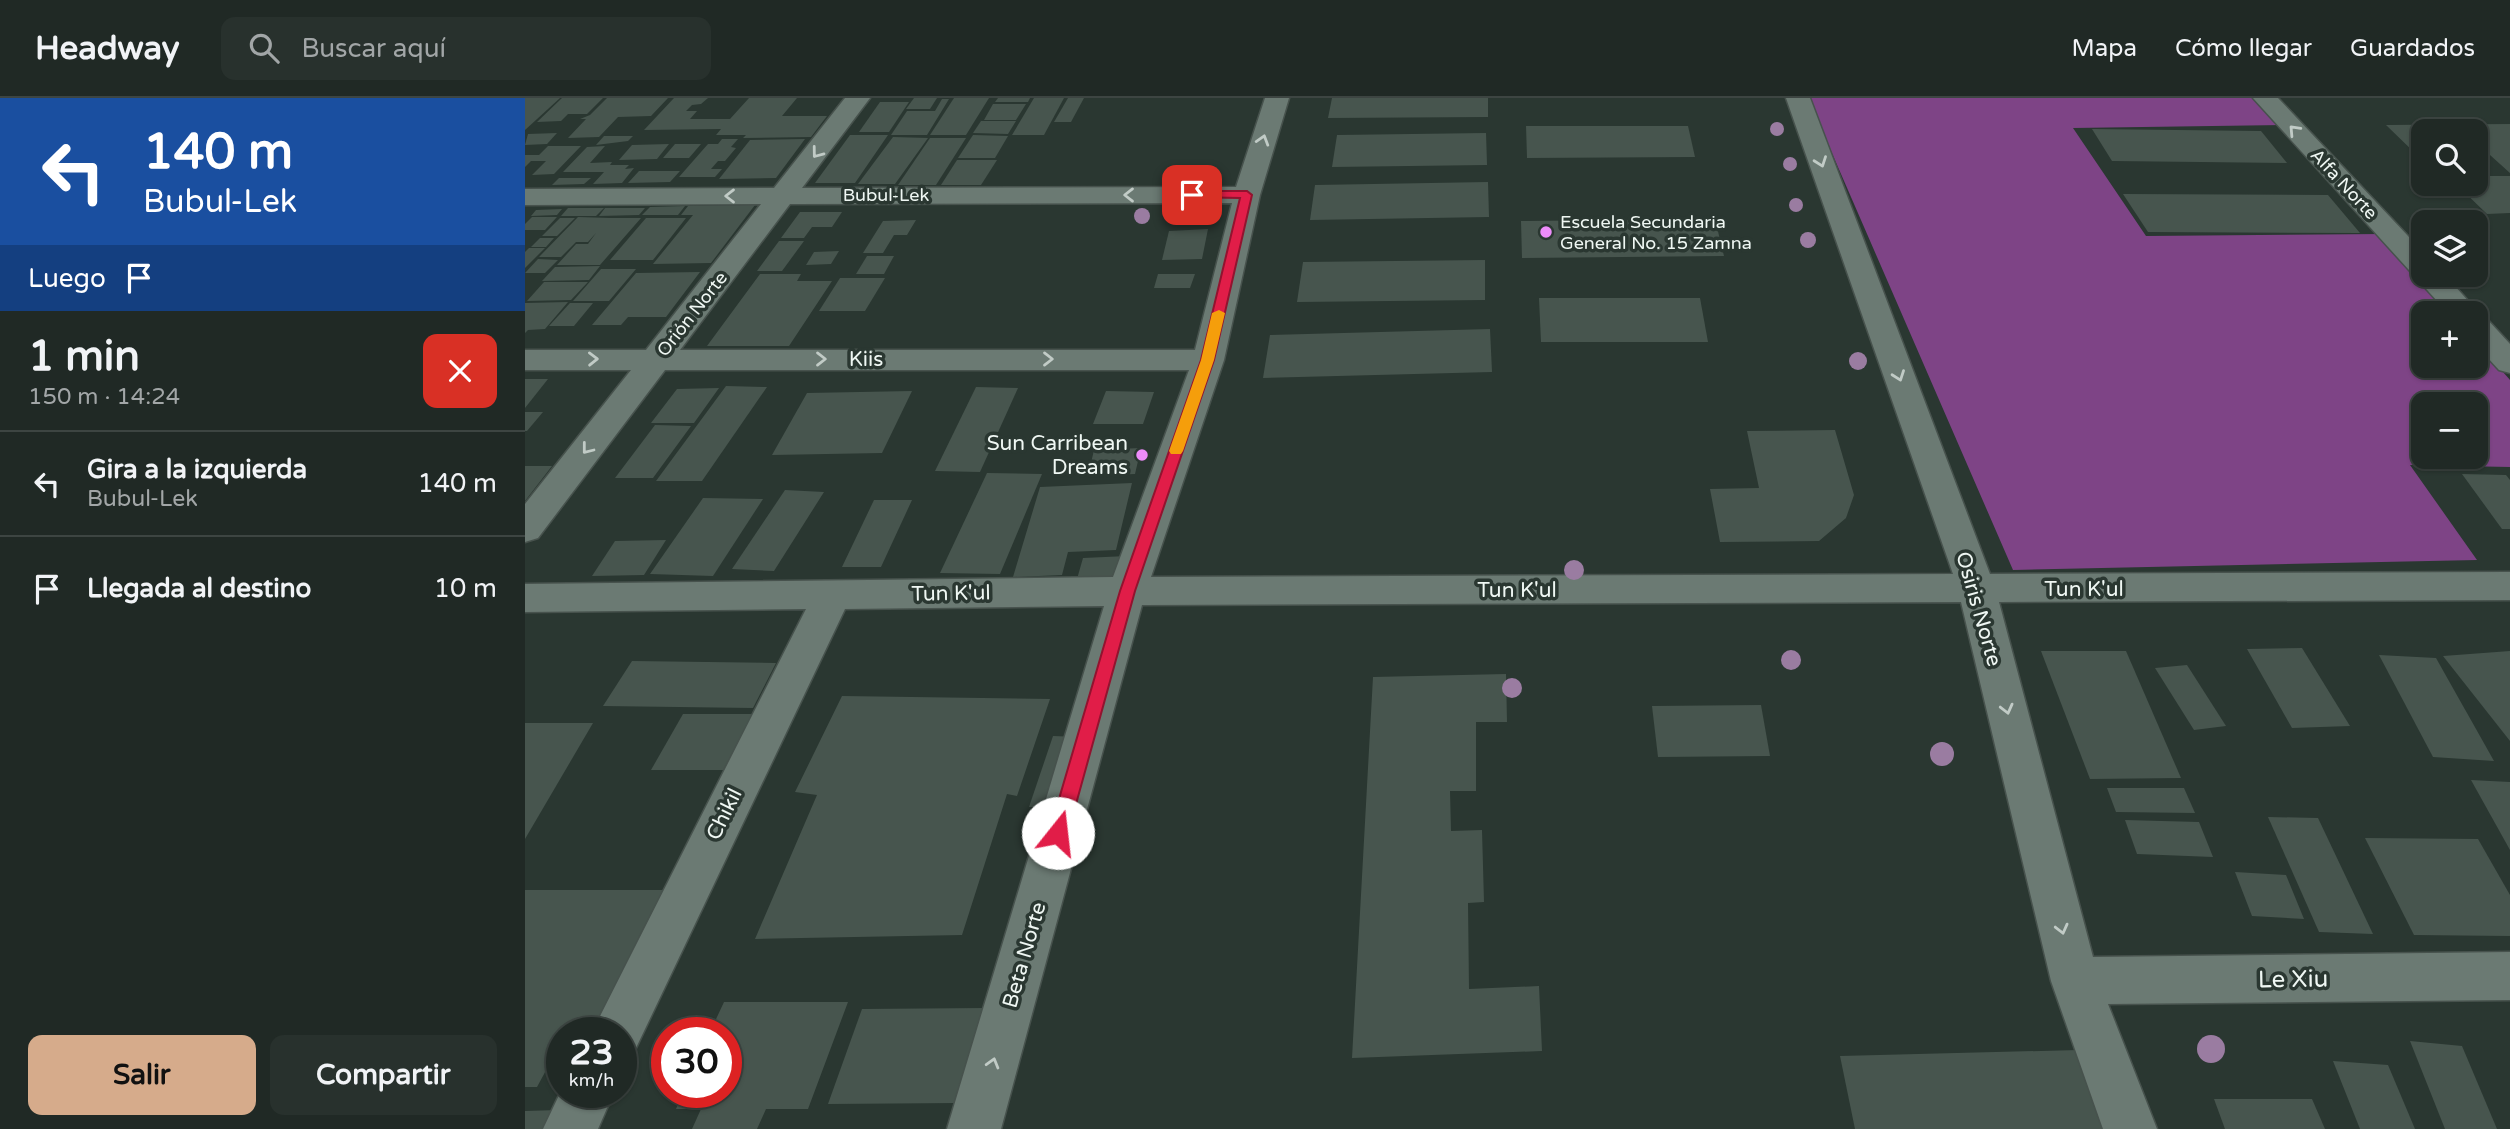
<!DOCTYPE html>
<html lang="es">
<meta charset="utf-8">
<style>
body{margin:0;font-family:"Varela Round",sans-serif;background:#28312d;color:#f1f3f6;height:100vh;display:flex;flex-direction:column;font-size:26px;white-space:nowrap}
*{box-sizing:border-box;margin:0}
p{font-size:23px;color:#a2a6a7}
.icon{flex:none;width:38px;height:38px;fill:none;stroke:currentColor;stroke-width:2;stroke-linecap:round;stroke-linejoin:round}
.map{position:relative;flex:1;overflow:hidden}
.side{display:flex;flex-direction:column;background:#202925;width:525px}
.side>*{flex:none}
.top-card{background:#1a4fa0;color:#fff;overflow:hidden}
.tools{position:absolute;left:1886px;top:21px;display:grid;gap:14px}
.tools a{display:grid;place-items:center;width:77px;height:77px;border-radius:14px;background:#202925;box-shadow:0 2px 5px #0004,0 0 0 2px #3d4542;font-size:35px}
.speed{position:absolute;left:21px;top:919px;display:flex;gap:14px;font-size:35px;font-weight:700;text-align:center}
.speed>*{display:grid;place-content:center;width:91px;height:91px;border-radius:50%;background:#202925;box-shadow:0 2px 5px #0004,0 0 0 2px #3d4542;line-height:1}
.speed small{font-size:18px;font-weight:400}
.speed .limit{border:10px solid #d22;background:#fff;color:#111}
.pin{position:absolute;display:grid;place-items:center;width:60px;height:60px;color:#fff;margin:-30px;border-radius:14px;box-shadow:0 4px 10px #0006}
.me{position:absolute;width:77px;margin:-38px;rotate:16deg;stroke-linejoin:round;filter:drop-shadow(0 0 5px #0008)}
.turn{display:flex;align-items:center;gap:24px;height:147px;padding:0 28px;font-size:32px}
.turn .icon{width:91px;height:91px;stroke-width:2.5}
.turn b{display:block;font-size:49px;line-height:60px}
.then{display:flex;align-items:center;height:66px;padding:0 28px;background:#0003;gap:14px;font-size:26px}
.round{display:grid;place-items:center;flex:none;width:74px;height:74px;border-radius:14px;background:#28312d}
.headline{display:flex;align-items:center;justify-content:space-between;height:119px;padding:0 28px}
h1{font-size:42px;font-weight:700;line-height:52px}
.action{display:flex;gap:14px;margin-top:auto;padding:14px 28px}
.action a{flex:1;height:80px;border-radius:14px;background:#d6ab8b;color:#111;font-size:28px;font-weight:700;line-height:80px;text-align:center}
.action a+a{background:#28312d;color:#f1f3f6}
ul{padding:0;list-style:none}
li{display:flex;align-items:center;gap:21px;height:105px;padding:0 28px;border-top:2px solid #3d4542}
li div{flex:1}
li b{display:block;font-size:26px}
li em{font-style:normal}
header{display:flex;align-items:center;gap:42px;box-sizing:border-box;height:98px;padding:0 35px;background:#202925;border-bottom:2px solid #3d4542}
header strong{font-size:33px}
nav{display:flex;gap:38px;margin-inline-start:auto;font-size:24px}
.search{width:490px;height:63px;background:#28312d;display:flex;align-items:center;gap:18px;box-sizing:border-box;padding:0 24px;border-radius:14px;color:#a2a6a7;font-size:26px}
main{display:flex;flex:1;min-height:0}
.map>svg:first-child{display:block}
.forest{fill:#7e4486;fill-rule:evenodd}
.building{fill:#47554e}
.lines{fill:none;stroke-linecap:round;stroke-linejoin:round}
.minor-casing{stroke:#47524d;stroke-width:3}
.minor{fill:#6b7a73;fill-rule:evenodd}
.tree{fill:#9a7ca1}
.oneway{stroke:#c1cbc6}
.route{fill:#e11d48;stroke:#92132f;stroke-width:2}
.slow{fill:#f59e0b}
.poi-dot{fill:#ed8cfa;stroke:#2a3731;stroke-width:2.5}
.labels{text-anchor:middle;stroke-width:7;stroke-linejoin:round;paint-order:stroke}
.far-street-label{font-size:18px;fill:#eff7f3;stroke:#2a3731}
.far-poi-label{font-size:18px;fill:#eff7f3;stroke:#2a3731;text-anchor:start}
.street-label{font-size:21px;fill:#eff7f3;stroke:#2a3731}
.poi-label{font-size:21px;fill:#eff7f3;stroke:#2a3731;text-anchor:end}
.near-street-label{font-size:24px;fill:#eff7f3;stroke:#2a3731}
</style>
<header>
<strong>Headway</strong>
<div class="search"><svg class="icon" aria-label="search" viewBox="0 0 24 24"><circle cx="10" cy="10" r="6"/><path d="M15 15l6 6"/></svg>Buscar aquí</div>
<nav><a>Mapa</a><a>Cómo llegar</a><a>Guardados</a></nav>
</header>
<main>
<section class="side">
<div class="top-card">
<div class="turn"><svg class="icon" aria-label="left" viewBox="0 0 24 24"><path d="M17 20v-9H6M10 6l-5 5 5 5"/></svg><div><b>140 m</b>Bubul-Lek</div></div>
<div class="then">Luego<svg class="icon" aria-label="arrive" viewBox="0 0 24 24"><path d="M6 21V4h12l-3 4 3 4H6"/></svg></div>
</div>
<div class="headline"><div><h1>1 min</h1><p>150 m · 14:24</p></div><a class="round" style="background:#d93025;color:#fff"><svg class="icon" aria-label="close" viewBox="0 0 24 24"><path d="M6 6l12 12M18 6L6 18"/></svg></a></div>
<ul>
<li><svg class="icon" aria-label="left" viewBox="0 0 24 24"><path d="M17 20v-9H6M10 6l-5 5 5 5"/></svg><div><b>Gira a la izquierda</b><p>Bubul-Lek</p></div><em>140 m</em></li>
<li><svg class="icon" aria-label="arrive" viewBox="0 0 24 24"><path d="M6 21V4h12l-3 4 3 4H6"/></svg><div><b>Llegada al destino</b></div><em>10 m</em></li>
</ul>
<div class="action"><a>Salir</a><a>Compartir</a></div>
</section>
<div class="map">
<svg width="1985" height="1031" viewBox="0 0 1985 1031">
<rect width="100%" height="100%" fill="#2a3731"/>
<!-- forest -->
<path class="forest" d="M 1283,0 L 1732,0 L 1758,27 L 1548,30 L 1621,138 L 1858,136 L 1927,215 L 1899,215 L 1899,268 L 1951,268 L 1951,243 L 1985,282 L 1985,369 L 1885,367 L 1952,462 L 1488,472 ZM 1899,306 L 1951,306 L 1951,359 L 1899,359 Z"/>
<!-- building -->
<g class="building">
<polygon points="0,0 35,0 0,32"/>
<polygon points="37,0 78,0 62,16 43,16 36,23 12,24"/>
<polygon points="82,0 143,0 126,18 93,19 74,39 43,40 61,21 55,21 65,17"/>
<polygon points="149,0 183,0 176,6 167,7 161,13 172,13 165,21 205,21 224,0 272,0 257,18 302,18 286,39 218,40 221,37 191,37 196,31 119,32"/>
<polygon points="389,0 412,0 405,11 381,11"/>
<polygon points="429,0 464,0 441,37 405,37"/>
<polygon points="473,0 505,0 503,4 470,4"/>
<polygon points="509,0 539,0 519,37 487,37"/>
<polygon points="543,0 559,0 546,24 529,24"/>
<polygon points="807,0 963,0 963,19 803,20"/>
<polygon points="417,1 424,1 402,37 366,37 382,13 410,13"/>
<polygon points="355,4 384,4 364,34 334,34"/>
<polygon points="468,6 501,6 491,22 459,22"/>
<polygon points="456,23 491,23 483,36 448,35"/>
<polygon points="1985,26 1985,75 1965,57 1951,57 1951,33 1899,33 1899,58 1893,58 1861,27"/>
<polygon points="1001,28 1163,28 1170,59 1002,60"/>
<polygon points="1567,31 1736,33 1762,65 1587,63"/>
<polygon points="32,35 22,46 0,47 3,36"/>
<polygon points="961,35 962,67 807,69 812,37"/>
<polygon points="325,37 363,37 330,85 290,85"/>
<polygon points="448,37 483,38 470,60 433,60"/>
<polygon points="79,38 108,38 103,43 71,47"/>
<polygon points="368,39 403,40 370,86 333,86"/>
<polygon points="405,40 441,40 411,87 373,87"/>
<polygon points="197,41 213,41 206,49 211,50 200,63 193,63 186,71 197,71 190,79 154,79 183,46 193,46"/>
<polygon points="280,41 251,80 194,81 225,42"/>
<polygon points="144,46 132,61 94,62 107,47"/>
<polygon points="150,46 176,46 164,60 138,60"/>
<polygon points="23,48 56,48 29,76 7,77 21,63 6,63 0,69 0,57 14,57"/>
<polygon points="80,48 65,65 87,64 85,67 104,67 100,71 109,70 97,85 68,86 79,74 38,74 62,49"/>
<polygon points="432,62 472,62 456,87 416,87"/>
<polygon points="114,73 155,73 145,84 103,85"/>
<polygon points="1951,78 1985,78 1985,115 1962,116 1931,86 1951,86"/>
<polygon points="34,80 66,80 59,86 27,87"/>
<polygon points="963,84 964,119 785,122 790,87"/>
<polygon points="1598,96 1803,97 1835,135 1623,134"/>
<polygon points="230,107 186,165 128,166 168,117 156,117 163,108"/>
<polygon points="160,108 153,117 117,117 125,109"/>
<polygon points="43,110 79,110 71,118 36,118"/>
<polygon points="80,110 120,110 114,117 74,118"/>
<polygon points="37,111 32,117 6,118 11,112"/>
<polygon points="275,114 317,114 307,129 287,129 279,140 256,140"/>
<polygon points="7,119 32,119 20,132 0,132 0,126"/>
<polygon points="53,119 85,120 116,120 75,167 32,167 51,146 63,146 71,135 63,144 51,144 36,159 14,159"/>
<polygon points="35,120 50,120 32,138 17,138"/>
<polygon points="121,120 161,120 128,162 85,162"/>
<polygon points="1190,121 1199,158 997,160 996,123"/>
<polygon points="391,122 382,137 369,137 358,155 338,155 358,123"/>
<polygon points="683,131 677,161 637,162 644,133"/>
<polygon points="15,140 29,140 21,149 6,149"/>
<polygon points="254,143 279,143 257,173 232,173"/>
<polygon points="4,150 20,150 0,170 0,154"/>
<polygon points="314,153 306,166 281,167 289,154"/>
<polygon points="342,158 369,158 359,176 331,176"/>
<polygon points="13,161 33,162 20,175 0,175"/>
<polygon points="960,162 960,202 772,204 778,164"/>
<polygon points="75,168 64,182 17,183 30,169"/>
<polygon points="76,171 111,171 84,203 48,203"/>
<polygon points="175,174 141,219 103,219 96,227 67,227 111,175"/>
<polygon points="235,176 276,176 272,183 307,183 264,248 182,248"/>
<polygon points="633,176 670,176 665,190 629,190"/>
<polygon points="315,180 360,180 340,213 294,213"/>
<polygon points="19,184 63,184 46,202 2,203"/>
<polygon points="1014,200 1175,200 1183,244 1016,244"/>
<polygon points="43,204 20,231 3,232 0,235 0,205"/>
<polygon points="45,205 68,205 49,228 24,228"/>
<polygon points="965,231 967,274 738,280 745,237"/>
<polygon points="0,281 23,281 0,310"/>
<polygon points="201,288 242,289 177,383 131,383"/>
<polygon points="451,289 493,290 455,374 410,373"/>
<polygon points="194,290 169,325 126,325 152,291"/>
<polygon points="387,293 357,355 247,357 282,295"/>
<polygon points="581,293 629,294 618,326 568,326"/>
<polygon points="0,314 18,314 2,333 0,333"/>
<polygon points="130,327 166,328 128,380 90,380"/>
<polygon points="1310,332 1329,397 1321,420 1294,443 1195,444 1185,391 1234,390 1222,333"/>
<polygon points="616,350 610,376 563,378 569,352"/>
<polygon points="0,368 27,368 0,403"/>
<polygon points="462,375 517,376 475,476 415,475"/>
<polygon points="1937,376 1981,377 1985,382 1985,431 1977,431"/>
<polygon points="607,385 591,452 543,454 537,477 488,479 515,389"/>
<polygon points="260,392 299,394 249,473 207,471"/>
<polygon points="178,400 238,401 188,478 125,476"/>
<polygon points="349,402 387,402 356,469 317,469"/>
<polygon points="141,442 119,477 67,478 90,443"/>
<polygon points="602,458 597,479 552,481 558,460"/>
<polygon points="1777,550 1825,628 1767,630 1722,551"/>
<polygon points="1516,553 1601,553 1656,680 1565,681"/>
<polygon points="1985,553 1985,643 1918,558"/>
<polygon points="1854,557 1911,560 1969,663 1908,659"/>
<polygon points="107,563 251,565 228,610 78,608"/>
<polygon points="1662,567 1701,628 1669,632 1630,570"/>
<polygon points="981,576 982,624 951,624 951,693 925,693 926,733 957,732 959,804 943,805 944,891 1014,888 1017,953 827,960 848,579"/>
<polygon points="317,598 525,601 492,698 482,696 437,837 230,841 292,697 270,694"/>
<polygon points="1236,607 1245,658 1133,659 1127,608"/>
<polygon points="158,616 233,616 205,672 126,672"/>
<polygon points="0,625 68,625 0,741"/>
<polygon points="528,638 554,639 531,710 504,709"/>
<polygon points="1946,682 1985,684 1985,752"/>
<polygon points="1582,690 1659,690 1670,715 1591,714"/>
<polygon points="1743,719 1793,720 1848,836 1794,834"/>
<polygon points="1600,722 1674,724 1688,759 1612,756"/>
<polygon points="1840,740 1953,741 1985,797 1985,838 1889,837"/>
<polygon points="1710,774 1761,777 1779,821 1727,818"/>
<polygon points="0,792 155,792 81,934 37,934 37,965 25,965 12,989 0,989"/>
<polygon points="199,904 323,904 283,1011 241,1011 232,1031 167,1031 176,1011 151,1011 158,994 201,994 201,934 185,934"/>
<polygon points="461,910 433,1005 303,1006 337,911"/>
<polygon points="1885,943 1937,948 1972,1031 1920,1031"/>
<polygon points="1553,952 1579,1031 1330,1031 1315,958"/>
<polygon points="1808,963 1863,967 1890,1031 1835,1031"/>
<polygon points="1689,1001 1787,1001 1800,1031 1700,1031"/>
<polygon points="33,1012 23,1031 0,1031 0,1013"/>
</g>
<g class="lines">
<!-- minor casing -->
<g class="minor-casing">
<g id="minor">
<path d="M 320,0 L 345,0 L 277,90 L 711,89 L 740,0 L 764,0 L 735,97 L 699,262 L 626,479 L 1428,476 L 1261,0 L 1285,0 L 1465,476 L 1985,474 L 1985,502 L 1474,504 L 1568,859 L 1985,854 L 1985,902 L 1583,906 L 1632,1031 L 1578,1031 L 1526,883 L 1436,504 L 617,507 L 476,1031 L 422,1031 L 579,508 L 320,511 L 110,952 L 96,957 L 96,934 L 67,934 L 281,511 L 0,514 L 0,486 L 588,479 L 664,272 L 140,272 L 13,440 L 0,444 L 0,406 L 106,272 L 0,272 L 0,252 L 121,252 L 236,106 L 0,107 L 0,91 L 249,90 ZM 707,105 L 670,252 L 155,252 L 265,106 Z"/>
<polygon points="1728,0 1753,0 1899,155 1899,177 1920,177 1954,215 1951,219 1962,221 1985,246 1985,275 1974,272 1951,247 1951,215 1923,215"/>
<polygon points="37,991 37,994 89,994 73,1031 18,1031"/>
</g>
</g>
<!-- minor -->
<use href="#minor" class="minor"/>
</g>
<!-- trees -->
<g class="tree">
<circle cx="1252" cy="31" r="7"/>
<circle cx="1265" cy="66" r="7"/>
<circle cx="1271" cy="107" r="7"/>
<circle cx="617" cy="118" r="8"/>
<circle cx="1283" cy="142" r="8"/>
<circle cx="1333" cy="263" r="9"/>
<circle cx="1049" cy="472" r="10"/>
<circle cx="1266" cy="562" r="10"/>
<circle cx="987" cy="590" r="10"/>
<circle cx="1417" cy="656" r="12"/>
<circle cx="1686" cy="951" r="14"/>
</g>
<!-- one-way arrows -->
<defs><path id="oneway-chevron" d="M-2-3.5L2.5 0L-2 3.5" fill="none" stroke-width="1.6" stroke-linecap="round" stroke-linejoin="round" transform="scale(1.75)"/></defs>
<g class="oneway">
<use href="#oneway-chevron" transform="translate(1769 32) rotate(-133)"/>
<use href="#oneway-chevron" transform="translate(738 42) rotate(-73)"/>
<use href="#oneway-chevron" transform="translate(292 55) rotate(127)"/>
<use href="#oneway-chevron" transform="translate(1296 64) rotate(70)"/>
<use href="#oneway-chevron" transform="translate(604 97) rotate(180)"/>
<use href="#oneway-chevron" transform="translate(205 98) rotate(180)"/>
<use href="#oneway-chevron" transform="translate(68 261) rotate(-1)"/>
<use href="#oneway-chevron" transform="translate(296 261)"/>
<use href="#oneway-chevron" transform="translate(523 261)"/>
<use href="#oneway-chevron" transform="translate(1374 278) rotate(70)"/>
<use href="#oneway-chevron" transform="translate(62 351) rotate(128)"/>
<use href="#oneway-chevron" transform="translate(1482 611) rotate(76)"/>
<use href="#oneway-chevron" transform="translate(1537 831) rotate(76)"/>
<use href="#oneway-chevron" transform="translate(468 965) rotate(-74)"/>
</g>
<!-- route -->
<polygon class="route" points="667,93 722,93 727,97 689,262 610,493 543,735 540,741 533,743 527,741 524,735 595,493 676,262 715,100 663,99 663,94"/>
<!-- slow -->
<polygon class="slow" points="694,212 700,215 689,262 658,353 656,356 646,356 644,353 676,262 687,215"/>
<!-- markers -->
<g class="poi-dot">
<circle cx="1021" cy="134" r="7"/>
<circle cx="617" cy="357" r="7"/>
</g>
<g class="labels">
<!-- far-street labels -->
<g class="far-street-label">
<text transform="translate(1819 86) rotate(47)" y="6">Alfa Norte</text>
<text x="361" y="103">Bubul-Lek</text>
<text transform="translate(167 216) rotate(-52)" y="6">Orión Norte</text>
</g>
<!-- far-poi labels -->
<g class="far-poi-label">
<text x="1035" y="130">Escuela Secundaria<tspan x="1035" dy="21">General No. 15 Zamna</tspan></text>
</g>
<!-- street labels -->
<g class="street-label">
<text x="341" y="268">Kiis</text>
<text x="1559" y="498">Tun K'ul</text>
<text x="992" y="499">Tun K'ul</text>
<text transform="translate(426 495) rotate(-1)" y="7">Tun K'ul</text>
<text transform="translate(1454 511) rotate(74)" y="7">Osiris Norte</text>
<text transform="translate(199 716) rotate(-64)" y="7">Chikil</text>
<text transform="translate(499 857) rotate(-74)" y="7">Beta Norte</text>
</g>
<!-- poi labels -->
<g class="poi-label">
<text x="603" y="352">Sun Carribean<tspan x="603" dy="24">Dreams</tspan></text>
</g>
<!-- near-street labels -->
<g class="near-street-label">
<text transform="translate(1768 881) rotate(-1)" y="8">Le Xiu</text>
</g>
</g>
</svg>
<div class="tools">
<a><svg class="icon" aria-label="search" viewBox="0 0 24 24"><circle cx="10" cy="10" r="6"/><path d="M15 15l6 6"/></svg></a>
<a><svg class="icon" aria-label="layers" viewBox="0 0 24 24"><path d="M12 4l9 5-9 5-9-5zM3 14l9 5 9-5"/></svg></a>
<a>+</a>
<a>−</a>
</div>
<div class="speed"><div>23<small>km/h</small></div><div class="limit">30</div></div>
<div class="pin" style="left:667px;top:97px;background:#d93025"><svg class="icon" aria-label="arrive" viewBox="0 0 24 24"><path d="M6 21V4h12l-3 4 3 4H6"/></svg></div>
<svg class="me" style="left:533px;top:735px" viewBox="-20 -20 40 40"><circle r="19" fill="#fff"/><path d="M0-13L10 11 0 6-10 11z" fill="#e11d48"/></svg>
</div>
</main>
